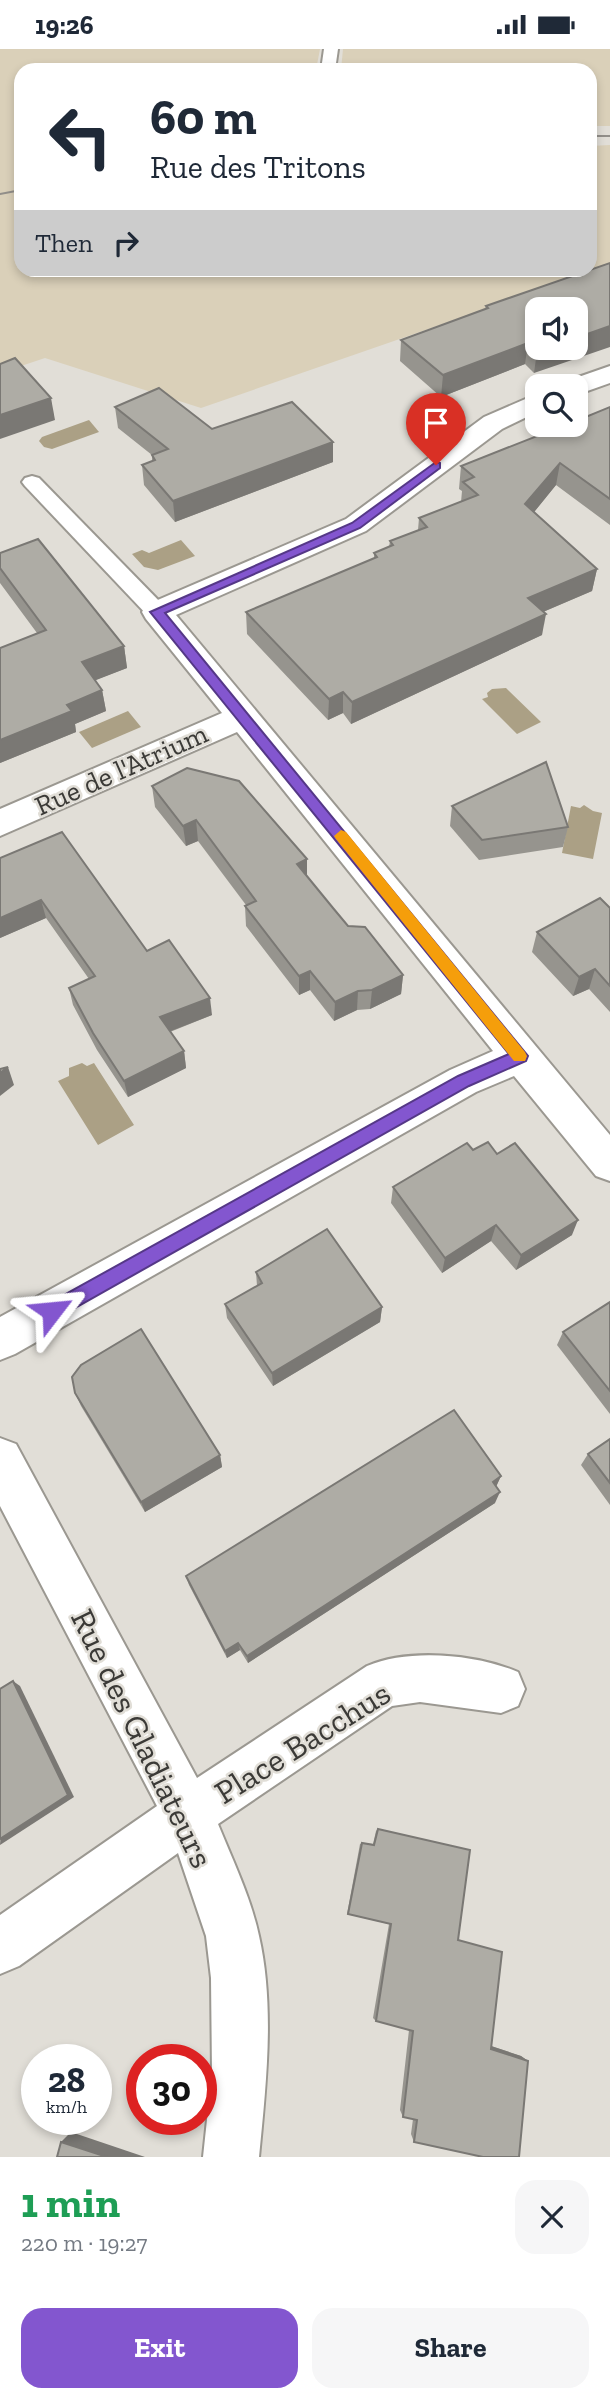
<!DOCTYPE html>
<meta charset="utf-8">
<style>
body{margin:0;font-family:"Zilla Slab",serif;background:#f6f6f7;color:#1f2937;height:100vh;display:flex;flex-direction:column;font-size:26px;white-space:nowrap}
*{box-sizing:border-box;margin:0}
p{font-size:23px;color:#747a83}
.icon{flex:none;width:38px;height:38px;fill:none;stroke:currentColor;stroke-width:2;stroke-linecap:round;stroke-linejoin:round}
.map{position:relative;height:2108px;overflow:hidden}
.sheet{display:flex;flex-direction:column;background:#fff;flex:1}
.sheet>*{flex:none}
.banner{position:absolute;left:14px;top:14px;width:583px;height:214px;border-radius:21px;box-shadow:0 4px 10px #0003;background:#fff;color:#1f2937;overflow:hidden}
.tools{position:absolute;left:525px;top:248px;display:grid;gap:14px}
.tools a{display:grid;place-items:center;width:63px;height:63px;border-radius:14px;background:#fff;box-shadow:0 4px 10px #0003;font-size:35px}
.speed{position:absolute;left:21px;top:1995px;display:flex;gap:14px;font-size:35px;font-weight:700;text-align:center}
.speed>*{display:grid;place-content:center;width:91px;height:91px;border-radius:50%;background:#fff;box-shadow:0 4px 10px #0003;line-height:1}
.speed small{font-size:18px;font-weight:400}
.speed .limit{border:10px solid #d22;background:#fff;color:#111}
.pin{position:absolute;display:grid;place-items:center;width:60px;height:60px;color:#fff;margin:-72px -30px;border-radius:50% 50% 50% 0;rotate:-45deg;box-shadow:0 0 7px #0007}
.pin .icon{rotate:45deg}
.me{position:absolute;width:77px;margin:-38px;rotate:61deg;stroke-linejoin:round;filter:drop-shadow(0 0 5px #0008)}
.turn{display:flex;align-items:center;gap:24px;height:147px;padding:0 21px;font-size:32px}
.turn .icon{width:91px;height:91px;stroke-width:2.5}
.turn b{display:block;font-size:49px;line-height:60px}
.then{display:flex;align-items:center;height:66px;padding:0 21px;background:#0003;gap:14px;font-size:26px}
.round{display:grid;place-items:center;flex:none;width:74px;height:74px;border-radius:21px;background:#f6f6f7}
.summary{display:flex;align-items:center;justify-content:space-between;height:119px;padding:0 21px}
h1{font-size:42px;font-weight:700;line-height:52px;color:#1e9e55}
.primary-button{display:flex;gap:14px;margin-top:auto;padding:14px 21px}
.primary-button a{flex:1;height:80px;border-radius:21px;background:#8356cf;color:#fff;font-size:28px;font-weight:700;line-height:80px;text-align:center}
.primary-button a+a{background:#f6f6f7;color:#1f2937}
.status{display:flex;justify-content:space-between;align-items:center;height:49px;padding:0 35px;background:#fff;direction:ltr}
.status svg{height:19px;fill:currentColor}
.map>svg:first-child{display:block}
.green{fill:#dad0b9}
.water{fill:#aba085}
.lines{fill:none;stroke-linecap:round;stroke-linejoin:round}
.service-casing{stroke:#9b9891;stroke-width:4}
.minor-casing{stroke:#9b9891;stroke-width:4}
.service{fill:#fff;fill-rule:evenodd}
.minor{fill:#fff;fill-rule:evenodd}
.tram{stroke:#928f8a;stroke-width:2}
.wall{fill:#96948e}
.shaded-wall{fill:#7a7874}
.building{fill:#aeaca5;stroke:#7a7874;stroke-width:2}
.route{fill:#8356cf;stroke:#553887;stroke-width:2}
.slow{fill:#f59e0b}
.labels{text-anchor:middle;stroke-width:5;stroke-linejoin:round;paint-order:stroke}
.street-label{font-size:28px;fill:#3b3a37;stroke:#e1ded7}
.near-street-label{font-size:33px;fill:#3b3a37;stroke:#e1ded7}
</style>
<div class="status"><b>19:26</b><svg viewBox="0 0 49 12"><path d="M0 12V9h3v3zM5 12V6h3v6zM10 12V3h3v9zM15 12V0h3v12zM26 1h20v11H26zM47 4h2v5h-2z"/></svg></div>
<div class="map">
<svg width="610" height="2108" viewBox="0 0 610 2108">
<rect width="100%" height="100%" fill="#e1ded7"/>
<!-- green -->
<g class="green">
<polygon points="0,0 320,0 316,21 21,21 21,220 590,220 590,97 610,96 610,217 201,359 45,309 0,324"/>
<polygon points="343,0 610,0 610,77 590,77 590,21 341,21"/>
</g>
<!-- water -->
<g class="water">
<polygon points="89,371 99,383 52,400 44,398 39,392 42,388"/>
<polygon points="181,491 195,507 158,521 144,518 132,505 142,501 149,504"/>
<polygon points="506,639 541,673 517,685 482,650 488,648 487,644 492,640"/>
<polygon points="128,662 141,678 92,699 79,683"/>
<polygon points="584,756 593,762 602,764 593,810 562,804 571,757 580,759"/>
<polygon points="82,1014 87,1017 94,1014 134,1076 98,1096 58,1032 69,1027 69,1019"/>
</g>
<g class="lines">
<!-- service casing -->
<g class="service-casing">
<g id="service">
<polygon points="324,0 338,0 335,21 321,21"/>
<polygon points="32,427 39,429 165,558 168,563 165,568 157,570 149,568 25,437 22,433 25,429"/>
</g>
</g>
<!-- minor casing -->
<g class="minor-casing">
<g id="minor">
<polygon points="610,317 610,334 576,346 576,338 563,338 567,332"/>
<polygon points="537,345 537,363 502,380 366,482 176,566 610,1086 610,1132 596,1127 514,1027 476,1043 15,1305 0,1311 0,1268 450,1021 493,1002 237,683 0,787 0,760 222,664 146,570 142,563 146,556 346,470 484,368"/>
<path d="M 0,1389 L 16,1395 L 197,1729 L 367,1617 C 409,1599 476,1605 518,1623 L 525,1640 L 518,1657 L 501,1664 L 420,1653 L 392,1657 L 218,1775 C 233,1812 251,1849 259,1887 C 275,1957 266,2037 259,2108 L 203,2108 L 212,2024 L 211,1929 L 206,1887 L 178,1804 L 19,1917 L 0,1925 L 0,1866 L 157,1757 L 0,1457 Z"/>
</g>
</g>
<!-- service -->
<use href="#service" class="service"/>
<!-- minor -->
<use href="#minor" class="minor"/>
<!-- tram -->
<g class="tram">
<polyline points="590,87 610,87"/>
<polyline points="0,145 21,141"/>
</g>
</g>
<!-- wall -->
<g class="wall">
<polygon points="610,214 534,324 525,315 441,348 400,312 401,291 485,260 486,257"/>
<polygon points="115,358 212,380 333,413 175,473 144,436 142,416 152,412 152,406 118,379"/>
<polygon points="610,358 610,476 556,436 534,463 597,520 592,542 543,563 542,586 351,675 343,664 328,671 247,585 246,563 374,509 374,504 389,498 390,492 418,481 419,469 461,453 462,442 459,440 461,417"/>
<polygon points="0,504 124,597 127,619 95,631 102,641 106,662 75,675 76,683 0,714 0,599 37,584 0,534"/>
<polygon points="152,737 307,827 348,877 403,926 401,945 370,960 357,961 334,972 310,941 299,946 246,877 245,857 246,856 198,792 186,797 155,758"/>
<polygon points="452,757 568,778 563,798 479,811 450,777"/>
<polygon points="0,809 147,902 212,966 170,983 184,1002 186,1019 128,1048 97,1001 73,956 69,939 89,930 46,869 0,889"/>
<polygon points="610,859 610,963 589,940 573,947 532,903 537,883"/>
<polygon points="473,1101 497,1105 572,1186 516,1221 491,1192 442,1224 391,1154 393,1138"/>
<polygon points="256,1223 382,1258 380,1273 273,1337 227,1269 225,1255 257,1237"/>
<polygon points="610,1253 610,1365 557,1296 563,1283"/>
<polygon points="75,1344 220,1406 222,1418 145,1463 81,1357"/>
<polygon points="610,1390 610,1456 581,1416 588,1405"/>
<polygon points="501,1427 496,1437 495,1454 248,1614 240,1601 227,1609 189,1536 186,1527"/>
<polygon points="378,1780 458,1891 491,1997 521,2007 528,2012 414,2093 411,2085 413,2070 403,2068 400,2061 409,1981 376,1972 373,1969 389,1875 347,1865 360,1795 362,1794 373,1795 376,1782"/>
</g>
<!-- shaded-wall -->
<g class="shaded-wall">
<polygon points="610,277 610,298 534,324 537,302 545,299 576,299 576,289"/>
<polygon points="528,294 525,315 441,348 443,326"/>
<polygon points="51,349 55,371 0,390 0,366"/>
<polygon points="333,393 333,413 175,473 173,452"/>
<polygon points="560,414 556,436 522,478 525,455"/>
<polygon points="597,520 592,542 524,571 528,549"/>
<polygon points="546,565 542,586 351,675 352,653"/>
<polygon points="124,597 127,619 86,635 82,613"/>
<polygon points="102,641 106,662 75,675 76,683 0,714 0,691 67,656"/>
<polygon points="343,643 343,664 328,671 329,650"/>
<polygon points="196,771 198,792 186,797 183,777"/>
<polygon points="307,810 307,830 297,815"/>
<polygon points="41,851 46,869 0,889 0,869"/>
<polygon points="595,920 589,940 573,947 579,928"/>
<polygon points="310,922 310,941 299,946 299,927"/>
<polygon points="403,926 401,945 370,960 372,941"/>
<polygon points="358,942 357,961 334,972 335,953"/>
<polygon points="210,949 212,966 163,985 160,968"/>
<polygon points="184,1002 186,1019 128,1048 124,1032"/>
<polygon points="8,1018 14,1036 0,1047 0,1024"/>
<polygon points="578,1171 572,1186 516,1221 521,1206"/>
<polygon points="496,1176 491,1192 442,1224 445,1209"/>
<polygon points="382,1258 380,1273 273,1337 272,1324"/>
<polygon points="220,1406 222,1418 145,1463 141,1453"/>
<polygon points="501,1427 496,1438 493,1433"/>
<polygon points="500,1443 495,1454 248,1614 247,1607"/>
<polygon points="238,1594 240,1601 227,1609 225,1602"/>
<polygon points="13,1632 20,1637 74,1748 0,1796"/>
<polygon points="485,1995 521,2007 528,2012 491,2000"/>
<polygon points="71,2083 145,2108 107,2108 61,2093"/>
</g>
<!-- building -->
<g class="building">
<polygon points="610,214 610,277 576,289 576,261 537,261 537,299 545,299 537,302 528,294 443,326 401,291 488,259 486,257"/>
<polygon points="15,309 51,349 0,366 0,315"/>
<polygon points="159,339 212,380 292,353 333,393 173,452 142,416 155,411 152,406 168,400 115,358"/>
<polygon points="610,358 610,450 560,414 525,455 597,520 528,549 546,565 352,653 343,643 329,650 246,563 377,508 374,504 393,496 390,492 427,478 419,469 478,446 463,433 474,428 461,417 565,376 576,376 576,372"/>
<polygon points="38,490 124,597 82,613 102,641 67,656 72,662 0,691 0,599 46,581 0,519 0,504"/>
<polygon points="546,713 568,778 482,791 452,757"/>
<polygon points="187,719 239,732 307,810 297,815 333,859 348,877 365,878 403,926 372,941 358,942 335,953 310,922 299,927 245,857 256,852 196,771 183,777 152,737"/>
<polygon points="62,783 147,902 169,891 210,949 160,968 184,1002 124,1032 93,984 69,939 95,927 41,851 0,869 0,809"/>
<polygon points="600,849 610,859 610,937 595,920 579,928 537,883"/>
<polygon points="8,1018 0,1024 0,1020"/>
<polygon points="488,1093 497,1105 515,1094 578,1171 521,1206 496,1176 445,1209 393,1138 467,1094 473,1101"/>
<polygon points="327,1180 382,1258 272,1324 225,1255 262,1234 256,1223"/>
<polygon points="610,1253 610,1342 563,1283"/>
<polygon points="141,1280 220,1406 141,1453 75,1344 72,1328 81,1316"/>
<polygon points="454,1361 501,1427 493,1433 500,1443 247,1607 238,1594 225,1602 186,1527"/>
<polygon points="610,1390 610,1434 588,1405"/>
<polygon points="13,1632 68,1746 0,1790 0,1640"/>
<polygon points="378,1780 470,1801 458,1891 502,1903 491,2000 528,2012 519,2108 483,2108 414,2093 417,2071 403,2068 413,1982 376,1972 391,1875 348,1865 362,1794 374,1796"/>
<polygon points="61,2093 107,2108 57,2108"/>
</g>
<!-- route -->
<polygon class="route" points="436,413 440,414 440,419 360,479 165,564 528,1007 526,1012 469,1037 59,1268 52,1270 46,1268 44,1262 46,1256 458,1027 509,1005 150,563 352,474"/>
<!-- slow -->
<polygon class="slow" points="341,781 346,783 525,1003 527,1007 525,1012 514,1012 336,790 334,787"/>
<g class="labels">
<!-- street labels -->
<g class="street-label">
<text transform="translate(121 720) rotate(-24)" y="10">Rue de l'Atrium</text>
</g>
<!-- near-street labels -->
<g class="near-street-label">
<text transform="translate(143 1689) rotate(64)" y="12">Rue des Gladiateurs</text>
<text transform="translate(302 1693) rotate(-32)" y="12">Place Bacchus</text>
</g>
</g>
</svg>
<div class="tools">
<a><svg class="icon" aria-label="sound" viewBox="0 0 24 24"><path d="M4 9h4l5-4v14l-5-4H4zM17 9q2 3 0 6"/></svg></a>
<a><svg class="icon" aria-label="search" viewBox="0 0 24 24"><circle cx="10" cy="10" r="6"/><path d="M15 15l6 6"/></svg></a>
</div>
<div class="speed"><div>28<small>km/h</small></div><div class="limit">30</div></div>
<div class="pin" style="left:436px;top:416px;background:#d93025"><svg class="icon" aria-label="arrive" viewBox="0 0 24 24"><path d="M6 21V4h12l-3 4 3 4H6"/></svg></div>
<svg class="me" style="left:52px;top:1262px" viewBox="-20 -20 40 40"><path d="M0-17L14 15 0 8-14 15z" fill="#8356cf" stroke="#fff" stroke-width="4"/></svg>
<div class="banner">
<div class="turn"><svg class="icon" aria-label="left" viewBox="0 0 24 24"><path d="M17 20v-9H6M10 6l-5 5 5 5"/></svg><div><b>60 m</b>Rue des Tritons</div></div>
<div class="then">Then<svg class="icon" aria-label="right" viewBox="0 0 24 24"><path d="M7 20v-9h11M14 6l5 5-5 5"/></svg></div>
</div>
</div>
<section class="sheet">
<div class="summary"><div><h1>1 min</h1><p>220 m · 19:27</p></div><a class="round"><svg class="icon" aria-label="close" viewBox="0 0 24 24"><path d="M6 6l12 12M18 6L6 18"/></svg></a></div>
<div class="primary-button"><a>Exit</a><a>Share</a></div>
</section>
